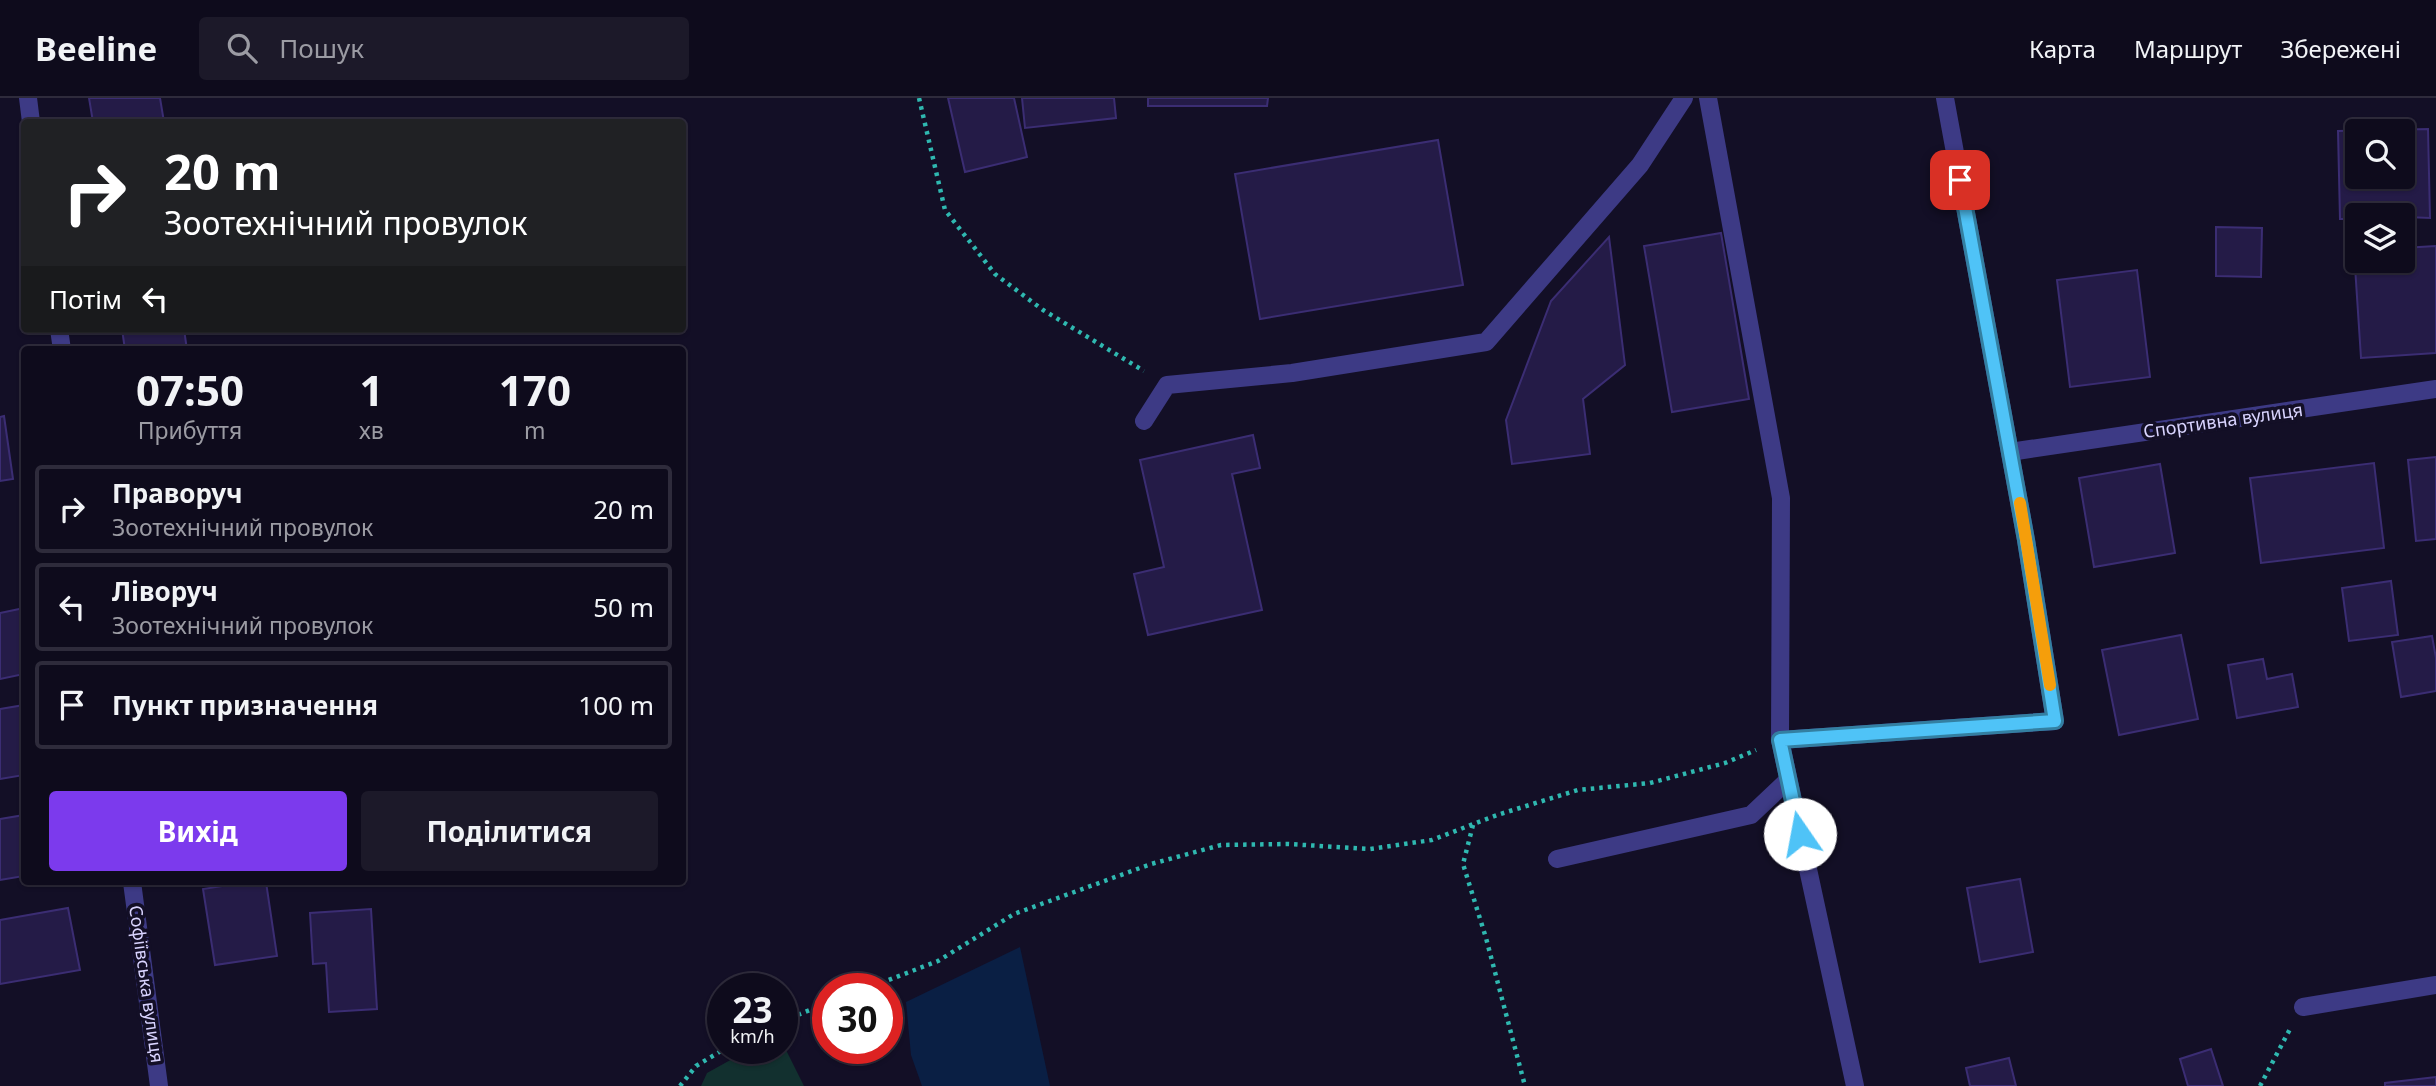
<!DOCTYPE html>
<html lang="uk">
<meta charset="utf-8">
<style>
body{margin:0;font-family:"Noto Sans",sans-serif;background:#1c1929;color:#f1f3f6;height:100vh;display:flex;flex-direction:column;font-size:26px;white-space:nowrap}
*{box-sizing:border-box;margin:0}
p{font-size:23px;color:#9b9ba3}
.icon{flex:none;width:38px;height:38px;fill:none;stroke:currentColor;stroke-width:2;stroke-linecap:round;stroke-linejoin:round}
.map{position:relative;flex:1;overflow:hidden}
.panel{position:absolute;left:21px;top:248px;width:665px;height:539px;display:flex;flex-direction:column;background:#0e0b1c;border-radius:7px;box-shadow:0 2px 5px #0004,0 0 0 2px #2e2b3b}
.panel>*{flex:none}
.guide{position:absolute;left:21px;top:21px;width:665px;height:214px;border-radius:7px;box-shadow:0 2px 5px #0004,0 0 0 2px #2e2b3b;background:#202124;color:#fff;overflow:hidden}
.tools{position:absolute;left:2345px;top:21px;display:grid;gap:14px}
.tools a{display:grid;place-items:center;width:70px;height:70px;border-radius:7px;background:#0e0b1c;box-shadow:0 2px 5px #0004,0 0 0 2px #2e2b3b;font-size:35px}
.speed{position:absolute;left:707px;top:875px;display:flex;gap:14px;font-size:35px;font-weight:700;text-align:center}
.speed>*{display:grid;place-content:center;width:91px;height:91px;border-radius:50%;background:#0e0b1c;box-shadow:0 2px 5px #0004,0 0 0 2px #2e2b3b;line-height:1}
.speed small{font-size:18px;font-weight:400}
.speed .limit{border:10px solid #d22;background:#fff;color:#111}
.pin{position:absolute;display:grid;place-items:center;width:60px;height:60px;color:#fff;margin:-30px;border-radius:14px;box-shadow:0 4px 10px #0006}
.me{position:absolute;width:77px;margin:-38px;rotate:348deg;stroke-linejoin:round;filter:drop-shadow(0 0 5px #0008)}
.turn{display:flex;align-items:center;gap:24px;height:147px;padding:0 28px;font-size:32px}
.turn .icon{width:91px;height:91px;stroke-width:2.5}
.turn b{display:block;font-size:49px;line-height:60px}
.then{display:flex;align-items:center;height:66px;padding:0 28px;background:#0003;gap:14px;font-size:26px}
.eta{display:flex;justify-content:space-evenly;align-items:center;height:119px;text-align:center}
.eta b{font-size:42px;font-weight:700;line-height:49px}
.action{display:flex;gap:14px;margin-top:auto;padding:14px 28px}
.action a{flex:1;height:80px;border-radius:7px;background:#7c3aed;color:#fff;font-size:28px;font-weight:700;line-height:80px;text-align:center}
.action a+a{background:#1c1929;color:#f1f3f6}
ul{padding:0;list-style:none}
li{display:flex;align-items:center;gap:21px;height:88px;margin:0 14px 10px;padding:0 14px;border:4px solid #2e2b3b;border-radius:7px}
li div{flex:1}
li b{display:block;font-size:26px}
li em{font-style:normal}
header{display:flex;align-items:center;gap:42px;box-sizing:border-box;height:98px;padding:0 35px;background:#0e0b1c;border-bottom:2px solid #2e2b3b}
header strong{font-size:33px}
nav{display:flex;gap:38px;margin-inline-start:auto;font-size:24px}
.search{width:490px;height:63px;background:#1c1929;display:flex;align-items:center;gap:18px;box-sizing:border-box;padding:0 24px;border-radius:7px;color:#9b9ba3;font-size:26px}
.map>svg:first-child{display:block}
.green{fill:#12302f}
.water{fill:#0a1f44}
.building{fill:#241b47;stroke:#3b2d73;stroke-width:2;fill-rule:evenodd}
.lines{fill:none;stroke-linecap:round;stroke-linejoin:round}
.path{stroke:#2fb8b0;stroke-width:4.5;stroke-dasharray:3.5 5;stroke-linecap:butt}
.minor{stroke:#3d3a85;stroke-width:18}
.route-casing{stroke:#337fa1;stroke-width:18}
.route{stroke:#4fc3f7;stroke-width:12}
.slow{stroke:#f59e0b;stroke-width:12}
.labels{text-anchor:middle;stroke-width:7;stroke-linejoin:round;paint-order:stroke}
.street-label{font-size:18px;fill:#d9d4ff;stroke:#130f26}
</style>
<header>
<strong>Beeline</strong>
<div class="search"><svg class="icon" aria-label="search" viewBox="0 0 24 24"><circle cx="10" cy="10" r="6"/><path d="M15 15l6 6"/></svg>Пошук</div>
<nav><a>Карта</a><a>Маршрут</a><a>Збережені</a></nav>
</header>
<div class="map">
<svg width="2436" height="988" viewBox="0 0 2436 988">
<rect width="100%" height="100%" fill="#130f26"/>
<!-- green -->
<polygon class="green" points="782,944 804,988 701,988 707,975 752,950 782,950"/>
<!-- water -->
<polygon class="water" points="1020,849 1050,988 922,988 911,957 906,904"/>
<!-- building -->
<g class="building">
<polygon points="89,0 160,0 164,24 93,24"/>
<polygon points="948,0 1014,0 1027,59 965,74"/>
<polygon points="1022,0 1114,0 1116,20 1025,30"/>
<polygon points="1148,0 1268,0 1267,8 1148,8"/>
<path d="M 2428,31 L 2430,120 L 2357,117 L 2357,121 L 2340,121 L 2338,33 ZM 2357,33 L 2403,33 L 2403,79 L 2357,79 Z"/>
<polygon points="1438,42 1463,187 1260,221 1235,76"/>
<polygon points="2216,129 2262,130 2261,179 2216,178"/>
<polygon points="1721,135 1749,301 1672,314 1644,148"/>
<polygon points="1609,139 1625,267 1583,301 1590,356 1512,366 1506,322 1551,203"/>
<polygon points="2436,148 2436,255 2361,260 2354,153 2357,153 2357,163 2403,163 2403,150"/>
<polygon points="2137,172 2150,279 2070,289 2057,182"/>
<polygon points="122,231 184,231 187,252 125,252"/>
<polygon points="4,318 13,381 0,383 0,319"/>
<polygon points="1253,337 1260,370 1232,376 1262,512 1148,537 1134,476 1164,469 1140,362"/>
<polygon points="2436,359 2436,441 2416,443 2408,362"/>
<polygon points="2374,365 2384,450 2261,465 2250,380"/>
<polygon points="2160,366 2175,455 2094,469 2079,380"/>
<polygon points="2391,483 2398,537 2349,543 2342,490"/>
<polygon points="24,510 24,576 0,581 0,515"/>
<polygon points="2181,537 2198,621 2119,637 2102,552"/>
<polygon points="2432,538 2436,560 2436,593 2401,599 2392,544"/>
<polygon points="2263,561 2267,581 2292,576 2298,609 2237,620 2228,567"/>
<polygon points="24,607 24,677 0,681 0,611"/>
<polygon points="24,717 24,778 0,782 0,721"/>
<polygon points="2020,781 2033,854 1980,864 1967,790"/>
<polygon points="248,784 266,784 277,858 215,867 203,791"/>
<polygon points="68,810 80,872 0,886 0,822"/>
<polygon points="371,811 377,911 329,914 326,865 313,866 310,815"/>
<polygon points="2211,951 2223,988 2188,988 2180,961"/>
<polygon points="2009,960 2016,988 1970,988 1966,970"/>
<polygon points="2436,979 2436,988 2385,988 2385,985"/>
</g>
<g class="lines">
<!-- path -->
<g class="path">
<polyline points="919,0 945,112 995,176 1043,212 1144,273"/>
<polyline points="1473,727 1463,766 1486,840 1525,988"/>
<polyline points="865,891 938,863 1014,816 1151,766 1221,747 1288,746 1370,751 1432,742 1497,717 1578,692 1650,685 1725,665 1756,652"/>
<polyline points="782,923 828,905"/>
<polyline points="680,988 696,968 726,950"/>
<polyline points="2260,988 2290,931"/>
</g>
<!-- minor -->
<g class="minor">
<polyline points="28,0 31,24"/>
<polyline points="1708,0 1781,400 1780,642"/>
<polyline points="59,231 62,252"/>
<polyline points="1144,323 1167,287 1292,275 1486,244 1640,67 1684,0"/>
<polyline points="2010,354 2436,291"/>
<polyline points="1557,761 1751,717 1788,682"/>
<polyline points="132,784 159,988"/>
<polyline points="2303,909 2436,887"/>
<polyline points="1855,988 1780,642 2055,623 2026,442 1945,0"/>
</g>
</g>
<g class="lines">
<!-- route casing -->
<g class="route-casing">
<polyline id="route" points="1800,736 1780,642 2055,623 2026,442 1960,82"/>
</g>
<!-- route -->
<use href="#route" class="route"/>
<!-- slow -->
<polyline class="slow" points="2020,405 2050,587"/>
</g>
<g class="labels">
<!-- street labels -->
<g class="street-label">
<text transform="translate(2223 323) rotate(-8)" y="6">Спортивна вулиця</text>
<text transform="translate(146 886) rotate(82)" y="6">Софіївська вулиця</text>
</g>
</g>
</svg>
<div class="tools">
<a><svg class="icon" aria-label="search" viewBox="0 0 24 24"><circle cx="10" cy="10" r="6"/><path d="M15 15l6 6"/></svg></a>
<a><svg class="icon" aria-label="layers" viewBox="0 0 24 24"><path d="M12 4l9 5-9 5-9-5zM3 14l9 5 9-5"/></svg></a>
</div>
<div class="speed"><div>23<small>km/h</small></div><div class="limit">30</div></div>
<div class="pin" style="left:1960px;top:82px;background:#d93025"><svg class="icon" aria-label="arrive" viewBox="0 0 24 24"><path d="M6 21V4h12l-3 4 3 4H6"/></svg></div>
<svg class="me" style="left:1800px;top:736px" viewBox="-20 -20 40 40"><circle r="19" fill="#fff"/><path d="M0-13L10 11 0 6-10 11z" fill="#4fc3f7"/></svg>
<div class="guide">
<div class="turn"><svg class="icon" aria-label="right" viewBox="0 0 24 24"><path d="M7 20v-9h11M14 6l5 5-5 5"/></svg><div><b>20 m</b>Зоотехнічний провулок</div></div>
<div class="then">Потім<svg class="icon" aria-label="left" viewBox="0 0 24 24"><path d="M17 20v-9H6M10 6l-5 5 5 5"/></svg></div>
</div>
<section class="panel">
<div class="eta">
<div><b>07:50</b><p>Прибуття</p></div>
<div><b>1</b><p>хв</p></div>
<div><b>170</b><p>m</p></div>
</div>
<ul>
<li><svg class="icon" aria-label="right" viewBox="0 0 24 24"><path d="M7 20v-9h11M14 6l5 5-5 5"/></svg><div><b>Праворуч</b><p>Зоотехнічний провулок</p></div><em>20 m</em></li>
<li><svg class="icon" aria-label="left" viewBox="0 0 24 24"><path d="M17 20v-9H6M10 6l-5 5 5 5"/></svg><div><b>Ліворуч</b><p>Зоотехнічний провулок</p></div><em>50 m</em></li>
<li><svg class="icon" aria-label="arrive" viewBox="0 0 24 24"><path d="M6 21V4h12l-3 4 3 4H6"/></svg><div><b>Пункт призначення</b></div><em>100 m</em></li>
</ul>
<div class="action"><a>Вихід</a><a>Поділитися</a></div>
</section>
</div>
